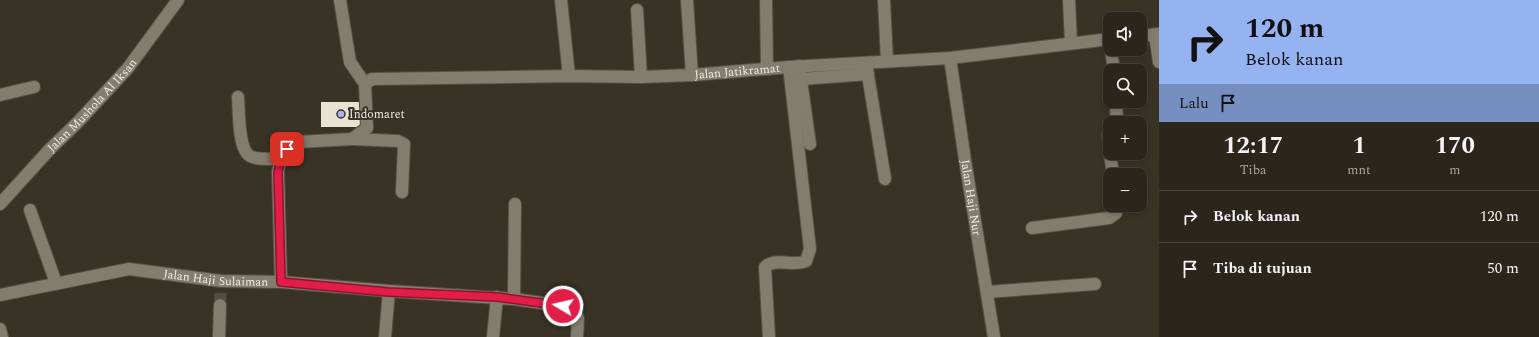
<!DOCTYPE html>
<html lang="id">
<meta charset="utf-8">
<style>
body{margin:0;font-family:Spectral,serif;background:#363229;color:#f1f3f6;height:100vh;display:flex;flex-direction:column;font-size:15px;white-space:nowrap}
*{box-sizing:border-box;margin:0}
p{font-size:13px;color:#a5a5a3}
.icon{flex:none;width:22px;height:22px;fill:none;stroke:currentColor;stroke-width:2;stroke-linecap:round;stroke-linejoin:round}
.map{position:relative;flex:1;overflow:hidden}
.drawer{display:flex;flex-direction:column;background:#2a261c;width:380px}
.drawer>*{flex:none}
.hud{background:#95b2f1;color:#111;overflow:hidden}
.buttons{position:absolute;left:1103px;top:12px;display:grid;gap:8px}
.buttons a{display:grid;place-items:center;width:44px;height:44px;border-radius:8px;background:#2a261c;box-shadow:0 2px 6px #0003,0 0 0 1px #46433b;font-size:20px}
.pin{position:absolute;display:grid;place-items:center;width:34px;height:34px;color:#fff;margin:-17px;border-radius:8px;box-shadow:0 2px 6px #0006}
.me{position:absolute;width:44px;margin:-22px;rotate:279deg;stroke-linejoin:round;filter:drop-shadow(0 0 3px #0008)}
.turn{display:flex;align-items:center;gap:14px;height:84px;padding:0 20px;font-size:18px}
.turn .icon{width:52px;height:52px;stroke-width:2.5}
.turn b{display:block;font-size:28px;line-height:34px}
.then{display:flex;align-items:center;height:38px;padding:0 20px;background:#0003;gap:8px;font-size:15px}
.eta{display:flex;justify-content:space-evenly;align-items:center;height:68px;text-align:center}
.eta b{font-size:24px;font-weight:700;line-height:28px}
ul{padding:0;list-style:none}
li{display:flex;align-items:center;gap:12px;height:52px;padding:0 20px;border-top:1px solid #46433b}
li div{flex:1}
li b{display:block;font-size:15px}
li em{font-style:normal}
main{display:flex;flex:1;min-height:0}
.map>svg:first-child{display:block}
.building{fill:#e8e2d1}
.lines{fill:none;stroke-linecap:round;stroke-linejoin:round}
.minor-tunnel{stroke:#534f42;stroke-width:12;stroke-dasharray:12 6;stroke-linecap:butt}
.minor-casing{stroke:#555146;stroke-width:14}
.minor{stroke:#837d6e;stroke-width:12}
.route-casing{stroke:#92132f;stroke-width:10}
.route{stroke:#e11d48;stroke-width:7}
.poi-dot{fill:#aab0fb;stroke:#383325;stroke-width:1.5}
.labels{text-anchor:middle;stroke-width:4;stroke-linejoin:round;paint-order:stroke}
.street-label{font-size:12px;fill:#efece4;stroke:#383325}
.poi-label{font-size:12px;fill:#efece4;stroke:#383325;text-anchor:start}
</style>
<main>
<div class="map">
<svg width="1159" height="337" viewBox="0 0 1159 337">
<rect width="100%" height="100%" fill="#383325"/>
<!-- building -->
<rect class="building" x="321" y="102" width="39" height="25"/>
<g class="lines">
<!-- minor-tunnel -->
<polyline class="minor-tunnel" points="220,305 221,281"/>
<!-- minor casing -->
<g class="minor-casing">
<g id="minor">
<polyline points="561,0 569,76"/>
<polyline points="687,0 692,75"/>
<polyline points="766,0 767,69"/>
<polyline points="884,0 887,61"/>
<polyline points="1069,0 1071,43"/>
<polyline points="637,10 641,77"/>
<polyline points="1155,35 1159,62"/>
<polyline points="1140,36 1159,34"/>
<polyline points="1111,49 1114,71"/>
<path id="s1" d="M 950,58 L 965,160 L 994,337"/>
<polyline points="866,63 885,179"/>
<polyline points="799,66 810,144"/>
<polyline points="801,79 868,74"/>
<path id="s2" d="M 365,84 L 372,79 L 569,76 L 641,77 L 692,75 L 789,67 L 950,58 L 1110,39"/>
<polyline points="0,95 34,87"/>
<path d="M 238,97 C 239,111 238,149 250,156 C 256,160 274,159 281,159"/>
<polyline points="1116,101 1117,123"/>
<polyline points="1110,131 1108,135 1110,152"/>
<polyline points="352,139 398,141 404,144 402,192"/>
<polyline points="1110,153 1113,175"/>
<path id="s3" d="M 0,204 L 50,149 L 78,122 L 128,68 L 178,0"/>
<polyline points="30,210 56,283"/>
<polyline points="1032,228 1109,218 1116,213 1117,205"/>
<polyline points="281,282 278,171 281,159 287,149 298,142 352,139 367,128 365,84 350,62 340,0"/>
<polyline points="987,292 1095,284"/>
<path id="s4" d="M 0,295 L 129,269 L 221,281 L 281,282 L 389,291 L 514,299 L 563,306 L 573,310 L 578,318 L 577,337"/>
<polyline points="514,299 515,204"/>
<polyline points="0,329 2,337"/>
<polyline points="219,337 220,305"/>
<polyline points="385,337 389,291"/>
<polyline points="493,337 497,297"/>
<path d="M 769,337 L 765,267 C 775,257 794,267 806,261 L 810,249 L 789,67"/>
</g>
</g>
<!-- minor -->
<use href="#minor" class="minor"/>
</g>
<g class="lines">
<!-- route casing -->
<g class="route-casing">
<polyline id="route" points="287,149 281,159 278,172 281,282 388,292 497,297 563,306"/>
</g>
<!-- route -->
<use href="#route" class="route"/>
</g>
<!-- markers -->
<circle class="poi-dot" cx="341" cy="114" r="4"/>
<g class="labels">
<!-- street labels -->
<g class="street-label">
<text dy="4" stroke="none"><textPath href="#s2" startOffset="374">Jalan Jatikramat</textPath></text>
<text dy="4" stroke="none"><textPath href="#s3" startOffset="135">Jalan Mushola Al Iksan</textPath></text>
<text dy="4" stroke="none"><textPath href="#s1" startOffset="141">Jalan Haji Nur</textPath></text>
<text dy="4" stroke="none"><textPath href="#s4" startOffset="219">Jalan Haji Sulaiman</textPath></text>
</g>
<!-- poi labels -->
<g class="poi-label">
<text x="349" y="118">Indomaret</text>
</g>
</g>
</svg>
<div class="buttons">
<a><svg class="icon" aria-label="sound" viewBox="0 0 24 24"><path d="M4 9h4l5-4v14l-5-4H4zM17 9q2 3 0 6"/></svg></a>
<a><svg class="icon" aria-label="search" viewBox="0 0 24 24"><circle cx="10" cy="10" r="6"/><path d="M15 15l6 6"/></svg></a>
<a>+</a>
<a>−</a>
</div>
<div class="pin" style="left:287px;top:149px;background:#d93025"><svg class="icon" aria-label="arrive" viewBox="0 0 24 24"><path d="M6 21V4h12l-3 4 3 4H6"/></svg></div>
<svg class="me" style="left:563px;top:306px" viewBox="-20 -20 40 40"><circle r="17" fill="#e11d48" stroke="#fff" stroke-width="3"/><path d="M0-11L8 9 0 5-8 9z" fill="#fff"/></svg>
</div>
<section class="drawer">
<div class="hud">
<div class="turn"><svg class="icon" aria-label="right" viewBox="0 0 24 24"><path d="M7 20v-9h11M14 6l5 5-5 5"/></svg><div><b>120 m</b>Belok kanan</div></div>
<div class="then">Lalu<svg class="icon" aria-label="arrive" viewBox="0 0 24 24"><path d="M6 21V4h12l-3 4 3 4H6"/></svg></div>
</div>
<div class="eta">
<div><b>12:17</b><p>Tiba</p></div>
<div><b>1</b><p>mnt</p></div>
<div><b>170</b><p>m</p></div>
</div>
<ul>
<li><svg class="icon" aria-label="right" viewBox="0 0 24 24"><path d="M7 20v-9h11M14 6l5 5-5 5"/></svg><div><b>Belok kanan</b></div><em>120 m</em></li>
<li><svg class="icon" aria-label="arrive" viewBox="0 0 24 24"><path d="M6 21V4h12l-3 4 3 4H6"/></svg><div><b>Tiba di tujuan</b></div><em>50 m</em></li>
</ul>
</section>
</main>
